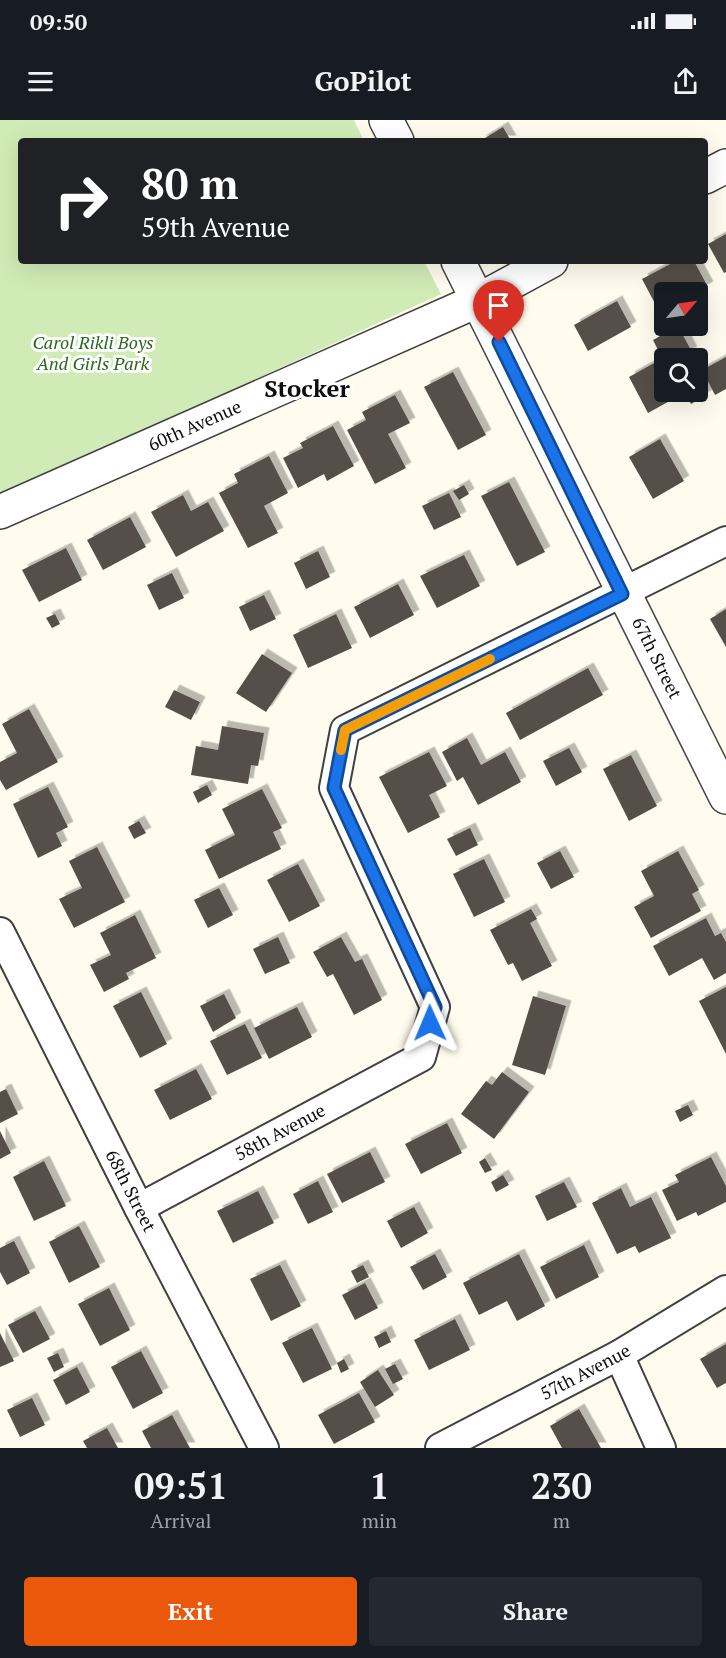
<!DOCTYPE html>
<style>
body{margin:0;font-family:"PT Serif",serif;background:#242831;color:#f1f3f6;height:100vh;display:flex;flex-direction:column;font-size:22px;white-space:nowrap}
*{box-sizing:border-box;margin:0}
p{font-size:20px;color:#9ea1a6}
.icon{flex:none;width:33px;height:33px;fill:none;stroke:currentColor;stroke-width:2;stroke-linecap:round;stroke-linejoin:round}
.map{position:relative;height:1328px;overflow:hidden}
.details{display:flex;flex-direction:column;background:#171b24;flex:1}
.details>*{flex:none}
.top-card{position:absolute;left:18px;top:18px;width:690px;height:126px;border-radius:6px;box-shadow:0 6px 24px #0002;background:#202124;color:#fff;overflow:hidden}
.needle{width:39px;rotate:61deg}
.tools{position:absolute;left:654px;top:162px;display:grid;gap:12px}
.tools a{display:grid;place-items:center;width:54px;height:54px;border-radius:6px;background:#171b24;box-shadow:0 6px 24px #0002;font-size:30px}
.pin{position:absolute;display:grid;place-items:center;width:51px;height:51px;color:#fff;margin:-62px -26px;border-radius:50% 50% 50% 0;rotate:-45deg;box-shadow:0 0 6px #0007}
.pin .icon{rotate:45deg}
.me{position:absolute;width:66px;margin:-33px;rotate:359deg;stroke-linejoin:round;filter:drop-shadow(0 0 4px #0008)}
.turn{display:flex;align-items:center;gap:21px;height:126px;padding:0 24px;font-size:27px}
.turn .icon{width:78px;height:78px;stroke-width:2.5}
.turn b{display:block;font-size:42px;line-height:51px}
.eta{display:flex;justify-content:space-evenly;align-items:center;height:102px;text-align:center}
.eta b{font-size:36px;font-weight:800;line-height:42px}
.action{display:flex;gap:12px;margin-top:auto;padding:12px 24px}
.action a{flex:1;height:69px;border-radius:6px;background:#ea580c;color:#fff;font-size:24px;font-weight:800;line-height:69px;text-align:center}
.action a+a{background:#242831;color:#f1f3f6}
.status{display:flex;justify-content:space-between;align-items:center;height:42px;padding:0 30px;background:#171b24;direction:ltr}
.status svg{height:16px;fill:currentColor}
header{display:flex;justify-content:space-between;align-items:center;height:78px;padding:0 24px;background:#171b24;font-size:27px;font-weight:800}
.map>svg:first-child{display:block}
.green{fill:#d1ebb6}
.building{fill:#574f4a;filter:url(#shadow)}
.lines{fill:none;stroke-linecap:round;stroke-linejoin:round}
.minor-casing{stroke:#414141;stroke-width:32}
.tertiary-casing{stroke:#414141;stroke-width:36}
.minor{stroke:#fff;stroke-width:28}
.tertiary{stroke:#fff;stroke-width:33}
.route-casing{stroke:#114b97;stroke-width:15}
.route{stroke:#1a73e8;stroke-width:10}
.slow{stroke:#f59e0b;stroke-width:10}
.labels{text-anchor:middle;stroke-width:6;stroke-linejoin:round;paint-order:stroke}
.park-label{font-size:18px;font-style:italic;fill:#2a691b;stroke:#fff}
.street-label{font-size:18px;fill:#0e0e0e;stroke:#fff}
.district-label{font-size:24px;font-weight:bold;fill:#0e0e0e;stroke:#fff}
</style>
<div class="status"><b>09:50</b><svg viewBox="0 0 49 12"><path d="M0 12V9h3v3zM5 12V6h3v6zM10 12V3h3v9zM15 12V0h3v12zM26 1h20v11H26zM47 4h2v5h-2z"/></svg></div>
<header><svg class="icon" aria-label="menu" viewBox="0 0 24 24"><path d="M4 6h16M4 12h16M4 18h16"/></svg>GoPilot<svg class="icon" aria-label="share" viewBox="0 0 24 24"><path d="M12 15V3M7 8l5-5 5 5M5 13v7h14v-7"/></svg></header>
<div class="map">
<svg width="726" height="1328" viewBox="0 0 726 1328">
<defs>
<filter id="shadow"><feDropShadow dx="5.5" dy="-5.5" stdDeviation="0" flood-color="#0004"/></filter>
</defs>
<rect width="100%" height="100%" fill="#fffcef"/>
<!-- green -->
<polygon class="green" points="0,0 354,0 364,21 21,21 21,141 424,141 441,174 0,377"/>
<!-- building -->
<g class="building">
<polygon points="503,7 511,21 480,21"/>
<polygon points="726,114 726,152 724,153 708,124"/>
<polygon points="676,141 694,141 708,167 698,172 664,172 664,190 660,193 642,159"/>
<polygon points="617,181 631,207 588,231 574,205"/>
<polygon points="678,206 692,232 680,238 664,238 664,242 653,220"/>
<polygon points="726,237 726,269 715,275 702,250"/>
<polygon points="656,242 664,258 664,272 672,272 675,278 648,293 629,257"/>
<polygon points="453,252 486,315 458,330 424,267"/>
<polygon points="698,257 707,275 691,284 684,272 698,272"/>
<polygon points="395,275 410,303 388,314 406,348 375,364 347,310 366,300 362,292"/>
<polygon points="333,306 354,346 327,361 324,354 298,368 283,338 303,328 300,323"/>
<polygon points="660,319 684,361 653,379 629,337"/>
<polygon points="269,336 288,373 264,386 278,413 248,428 219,373 238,363 234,354"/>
<polygon points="509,362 545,432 517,446 481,376"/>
<polygon points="464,365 469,374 459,380 453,371"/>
<polygon points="449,373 461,397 434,410 422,386"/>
<polygon points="183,375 191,391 208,382 224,411 176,437 151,392"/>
<polygon points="130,397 146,427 103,450 87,420"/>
<polygon points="66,428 82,460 39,482 22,450"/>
<polygon points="318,431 330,457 306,469 294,443"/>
<polygon points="464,435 480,466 437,488 420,456"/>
<polygon points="172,453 184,478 159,490 147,465"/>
<polygon points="398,464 414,495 370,518 354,487"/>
<polygon points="264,475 276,499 250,511 239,487"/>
<polygon points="726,489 726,527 710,499"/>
<polygon points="55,494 60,504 52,508 46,498"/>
<polygon points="336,494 352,528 308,548 293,515"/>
<polygon points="262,534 292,553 266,592 236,573"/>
<polygon points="588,548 603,575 520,620 506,593"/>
<polygon points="174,570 200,582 191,600 165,587"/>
<polygon points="29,589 58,642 6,670 0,660 0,642 17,633 2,604"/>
<polygon points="222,606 264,613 258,646 251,645 248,664 191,655 196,626 218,630"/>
<polygon points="467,618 481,645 505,632 521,662 478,685 463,657 457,661 442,632"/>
<polygon points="569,628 582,652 556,666 543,641"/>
<polygon points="429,632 447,666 429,675 440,697 408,713 379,657"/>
<polygon points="631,635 657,686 629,701 603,649"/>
<polygon points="207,665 212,675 198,683 193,672"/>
<polygon points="48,667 68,707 56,713 62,726 38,738 13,684"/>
<polygon points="262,669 282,708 273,712 281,729 219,759 205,730 235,715 222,689"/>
<polygon points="139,701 146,713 134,719 128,707"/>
<polygon points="470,708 478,725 456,736 447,719"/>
<polygon points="97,727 125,782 74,808 59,779 82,768 69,741"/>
<polygon points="560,731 574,757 551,769 537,743"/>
<polygon points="678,731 699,770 692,774 701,791 651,818 634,787 654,776 641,751"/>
<polygon points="484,739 505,782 474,797 453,754"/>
<polygon points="298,744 320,786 289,802 267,760"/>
<polygon points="219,768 233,795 208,808 194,780"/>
<polygon points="531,789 537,799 530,803 552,846 522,861 513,843 508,845 490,810"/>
<polygon points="135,795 156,838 126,853 129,859 104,872 90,845 111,835 100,813"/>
<polygon points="706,798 715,816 721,813 726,822 726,853 714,860 702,838 669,856 653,826"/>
<polygon points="278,817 290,843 265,854 253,829"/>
<polygon points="341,817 355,842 362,839 382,880 354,895 333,854 327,857 313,832"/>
<polygon points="726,867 726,934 699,881"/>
<polygon points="141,872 167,924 140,938 113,886"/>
<polygon points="224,874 236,898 213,912 200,886"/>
<polygon points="533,876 566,886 545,955 512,945"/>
<polygon points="297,887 312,917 269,939 254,908"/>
<polygon points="245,904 262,938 227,955 210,921"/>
<polygon points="196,949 212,979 170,1000 154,970"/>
<polygon points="502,952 529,972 494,1019 461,994 486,961 492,965"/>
<polygon points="6,969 18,994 0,1003 0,972"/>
<polygon points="688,985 693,995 680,1002 675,991"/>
<polygon points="447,1003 462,1033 421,1054 405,1024"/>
<polygon points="0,1011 11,1033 0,1039"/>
<polygon points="370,1032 385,1062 342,1083 327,1054"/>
<polygon points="711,1037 726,1066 726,1082 698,1096 696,1092 677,1101 662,1070 679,1062 675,1055"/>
<polygon points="485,1038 492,1050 485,1053 479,1042"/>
<polygon points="44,1041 66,1086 34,1101 13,1057"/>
<polygon points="503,1055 509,1065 496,1072 491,1062"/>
<polygon points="318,1061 333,1092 308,1104 293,1074"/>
<polygon points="564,1062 577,1087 547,1101 535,1076"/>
<polygon points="621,1068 630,1087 651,1077 671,1118 639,1133 635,1126 617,1134 592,1083"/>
<polygon points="258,1071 274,1103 233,1123 217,1091"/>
<polygon points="414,1087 428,1113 401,1128 387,1101"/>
<polygon points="79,1106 100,1147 69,1163 49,1122"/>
<polygon points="14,1121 30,1153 7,1165 0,1152 0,1128"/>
<polygon points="584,1125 599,1157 556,1179 540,1147"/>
<polygon points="435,1134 447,1157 423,1170 410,1147"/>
<polygon points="519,1134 545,1186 517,1201 507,1181 479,1195 463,1163"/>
<polygon points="280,1145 301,1186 271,1201 250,1159"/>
<polygon points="363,1145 369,1157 357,1163 351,1151"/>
<polygon points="365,1163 378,1188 355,1200 342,1175"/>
<polygon points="109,1168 130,1210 100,1226 78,1184"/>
<polygon points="35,1191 50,1219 23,1233 8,1205"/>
<polygon points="455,1199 470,1230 429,1250 414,1220"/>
<polygon points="312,1208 332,1249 303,1263 282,1223"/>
<polygon points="386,1211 391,1222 379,1228 374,1217"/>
<polygon points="0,1213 14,1241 0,1247"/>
<polygon points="726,1224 726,1263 717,1268 700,1239"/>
<polygon points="141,1231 163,1273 133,1289 111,1247"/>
<polygon points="58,1233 64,1247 54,1252 47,1238"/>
<polygon points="344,1239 349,1249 341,1253 337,1243"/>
<polygon points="395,1244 403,1259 393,1264 385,1249"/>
<polygon points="77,1247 90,1272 66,1285 53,1260"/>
<polygon points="378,1250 394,1275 375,1287 360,1262"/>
<polygon points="359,1273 375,1302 334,1324 318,1295"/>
<polygon points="32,1278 45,1305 20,1317 7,1290"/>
<polygon points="579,1289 601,1328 562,1328 550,1306"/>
<polygon points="172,1295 190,1328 151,1328 142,1311"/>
<polygon points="107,1308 118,1328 87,1328 83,1321"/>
</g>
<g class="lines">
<!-- minor casing -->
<g class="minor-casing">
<g id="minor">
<path id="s1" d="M 0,812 L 139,1088 L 264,1328"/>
<path id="s2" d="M 139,1088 L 421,937 L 435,887 L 334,668 L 345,610 L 726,421"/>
<polyline points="619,1235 661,1328"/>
<path id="s3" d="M 440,1328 L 619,1235 L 726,1170"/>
</g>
</g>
<!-- tertiary casing -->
<g class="tertiary-casing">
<g id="tertiary">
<polyline points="386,0 397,21"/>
<polyline points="705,57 726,46"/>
<path id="s4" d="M 458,141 L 726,677"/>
<path id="s5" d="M 0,392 L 479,180 L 551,141"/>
</g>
</g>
<!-- minor -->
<use href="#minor" class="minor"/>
<!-- tertiary -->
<use href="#tertiary" class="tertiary"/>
</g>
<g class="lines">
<!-- route casing -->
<g class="route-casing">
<polyline id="route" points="430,903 435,887 334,668 345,610 622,474 499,222"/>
</g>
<!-- route -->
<use href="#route" class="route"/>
<!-- slow -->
<polyline class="slow" points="341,630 345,610 490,539"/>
</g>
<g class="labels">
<!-- park labels -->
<g class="park-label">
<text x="93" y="229">Carol Rikli Boys<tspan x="93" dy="21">And Girls Park</tspan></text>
</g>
<!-- street labels -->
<g class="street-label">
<text dy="6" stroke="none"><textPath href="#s5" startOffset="213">60th Avenue</textPath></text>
<text dy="6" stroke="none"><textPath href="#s4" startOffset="444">67th Street</textPath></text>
<text dy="6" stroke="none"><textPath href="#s2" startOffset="160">58th Avenue</textPath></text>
<text dy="6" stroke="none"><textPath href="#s1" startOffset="290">68th Street</textPath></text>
<text dy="6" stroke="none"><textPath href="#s3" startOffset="164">57th Avenue</textPath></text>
</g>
<!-- district labels -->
<g class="district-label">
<text x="307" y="277">Stocker</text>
</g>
</g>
</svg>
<div class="tools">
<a><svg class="needle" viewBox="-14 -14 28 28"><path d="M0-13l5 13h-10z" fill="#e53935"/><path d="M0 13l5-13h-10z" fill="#9ea1a6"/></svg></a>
<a><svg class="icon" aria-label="search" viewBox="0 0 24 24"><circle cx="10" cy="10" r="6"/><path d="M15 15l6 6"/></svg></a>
</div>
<div class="pin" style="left:499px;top:222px;background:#d93025"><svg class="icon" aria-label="arrive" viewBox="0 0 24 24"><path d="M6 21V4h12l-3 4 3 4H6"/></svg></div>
<svg class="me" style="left:430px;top:903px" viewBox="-20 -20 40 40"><path d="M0-17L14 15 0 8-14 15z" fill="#1a73e8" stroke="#fff" stroke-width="4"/></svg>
<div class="top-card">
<div class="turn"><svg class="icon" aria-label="right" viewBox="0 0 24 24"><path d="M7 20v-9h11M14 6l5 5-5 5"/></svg><div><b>80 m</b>59th Avenue</div></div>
</div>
</div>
<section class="details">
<div class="eta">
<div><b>09:51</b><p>Arrival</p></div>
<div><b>1</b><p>min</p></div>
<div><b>230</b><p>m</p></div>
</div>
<div class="action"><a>Exit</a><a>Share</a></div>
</section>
